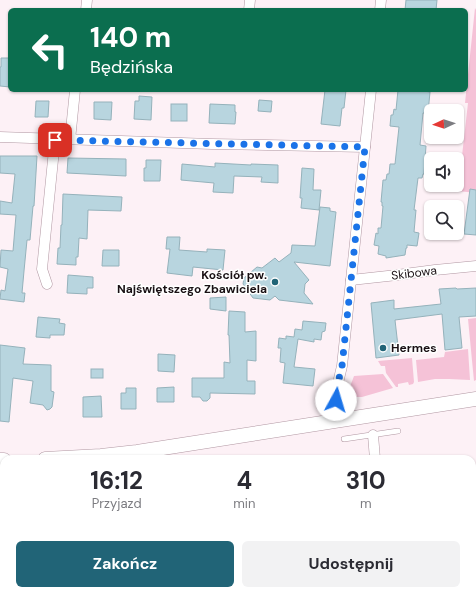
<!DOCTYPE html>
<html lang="pl">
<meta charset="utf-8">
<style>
body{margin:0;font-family:"DM Sans",sans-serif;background:#f2f2f3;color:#2b2b33;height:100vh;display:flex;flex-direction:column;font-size:15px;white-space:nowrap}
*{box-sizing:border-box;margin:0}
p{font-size:13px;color:#7c7c81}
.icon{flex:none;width:22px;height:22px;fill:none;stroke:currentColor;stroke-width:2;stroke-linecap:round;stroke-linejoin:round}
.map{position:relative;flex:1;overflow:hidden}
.details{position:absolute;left:0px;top:455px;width:476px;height:140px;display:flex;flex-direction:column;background:#fff;border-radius:12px 12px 0 0;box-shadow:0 1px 3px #0004}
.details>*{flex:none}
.guide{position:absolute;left:8px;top:8px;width:460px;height:84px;border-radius:6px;box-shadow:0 1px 3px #0004;background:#0b6e4f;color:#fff;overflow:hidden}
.needle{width:26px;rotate:267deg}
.tools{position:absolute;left:424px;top:104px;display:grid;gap:8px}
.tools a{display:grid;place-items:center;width:40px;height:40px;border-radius:6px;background:#fff;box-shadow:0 1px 3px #0004;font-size:20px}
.pin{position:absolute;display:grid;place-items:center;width:34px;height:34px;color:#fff;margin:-17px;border-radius:8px;box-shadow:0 2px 6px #0006}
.me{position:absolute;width:44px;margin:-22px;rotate:6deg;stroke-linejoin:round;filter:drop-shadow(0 0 3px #0008)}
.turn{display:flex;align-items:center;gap:14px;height:84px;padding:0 16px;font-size:18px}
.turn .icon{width:52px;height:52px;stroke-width:2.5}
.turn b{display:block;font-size:28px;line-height:34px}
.eta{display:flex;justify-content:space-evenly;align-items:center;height:68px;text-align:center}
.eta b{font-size:24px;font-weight:700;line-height:28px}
.action{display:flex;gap:8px;margin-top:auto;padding:8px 16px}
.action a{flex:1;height:46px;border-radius:6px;background:#216477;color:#fff;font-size:16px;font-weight:700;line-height:46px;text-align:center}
.action a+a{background:#f2f2f3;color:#2b2b33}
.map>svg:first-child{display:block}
.green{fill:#f5c2d7}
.building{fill:#b8d5df;stroke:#95b2bb}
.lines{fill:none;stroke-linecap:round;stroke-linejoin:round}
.lane-casing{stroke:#b197a2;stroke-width:6}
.street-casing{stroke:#b197a2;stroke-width:11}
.secondary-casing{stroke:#b197a2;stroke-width:15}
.lane{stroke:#fff;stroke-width:5}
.street{stroke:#fff;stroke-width:10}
.secondary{stroke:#fff;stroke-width:14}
.route{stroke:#1a73e8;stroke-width:7;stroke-dasharray:0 12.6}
.poi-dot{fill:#216477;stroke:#fff;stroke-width:1.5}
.labels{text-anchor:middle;stroke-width:3;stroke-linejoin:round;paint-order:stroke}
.street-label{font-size:12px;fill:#191014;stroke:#fff}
.poi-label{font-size:12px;font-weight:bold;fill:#191014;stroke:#fff;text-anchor:end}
</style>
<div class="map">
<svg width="476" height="595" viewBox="0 0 476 595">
<rect width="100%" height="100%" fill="#fdf1f6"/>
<!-- green -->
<g class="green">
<polygon points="475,8 476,10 476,193 458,191 468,103 465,103"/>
<polygon points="476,318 476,380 474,381 468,319"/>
<polygon points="468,349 470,380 449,379 435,379 418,382 416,360 444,357 445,352"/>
<polygon points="412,358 414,382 413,384 409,385 408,382 398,384 398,387 396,387 386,373 385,366 381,366 378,361"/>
<path d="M 383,374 L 393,388 L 362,397 L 356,397 L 350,395 C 348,389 352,382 354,376 Z"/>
</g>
<!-- building -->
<g class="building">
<polygon points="406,0 437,0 436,10 405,10"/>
<polygon points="1,58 10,58 10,87 0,86 0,67 1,67"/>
<polygon points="325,90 346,90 344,108 342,108 340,126 321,124"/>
<polygon points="398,90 424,90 424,91 430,92 428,113 423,113 420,145 426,146 424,174 423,174 422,178 418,178 414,210 416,210 414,232 419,233 417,246 407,245 407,248 406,248 405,255 386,258 386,256 378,254 379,246 374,245 376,233 378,234 378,228 381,228 383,206 382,206 382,202 381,202 383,180 386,180 387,174 389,174 390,164 395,164 399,127 390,126 391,115 393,115 394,109 396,110"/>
<polygon points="139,96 152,97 151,120 134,119 135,101 139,101"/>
<polygon points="259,100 272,101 271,112 258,111"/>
<polygon points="36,101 49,101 48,117 35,117"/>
<polygon points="94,102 112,102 111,120 94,119"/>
<rect x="171" y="104" width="16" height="17"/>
<polygon points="210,104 235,105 235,112 236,112 235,124 209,123"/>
<polygon points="0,156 37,156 34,206 33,206 30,240 27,240 24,271 22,293 25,293 24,302 0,299 1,290 5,291 8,269 0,267 1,250 13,251 16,215 0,214 0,201 12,203 15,174 0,173"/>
<polygon points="68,158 126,159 126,176 67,173"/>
<polygon points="146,160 161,160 160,181 144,181 144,168 146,168"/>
<polygon points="215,163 251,165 251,164 278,165 278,183 261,182 262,177 234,176 233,193 213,192 214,183 181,180 182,164 215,167"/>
<polygon points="302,168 314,169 313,190 321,190 319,210 301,208 302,198 300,198"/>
<polygon points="470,189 476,190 476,235 464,234"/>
<polygon points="63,194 122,197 121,211 88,210 87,239 79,238 78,257 76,257 76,265 57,264 58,248 60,248 61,225 62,225"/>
<polygon points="320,207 330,208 330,211 336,212 330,266 294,262 309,280 305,284 304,293 313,304 279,300 275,296 270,300 253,298 243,284 244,278 257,267 262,268 275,258 279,262 291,253 292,245 315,246"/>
<polygon points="167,237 180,237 179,250 207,252 207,249 225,250 223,270 193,267 192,276 167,273 170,249 166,249"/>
<polygon points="103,250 119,250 119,266 102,266"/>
<polygon points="68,275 93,277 93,288 87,288 87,294 67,293"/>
<polygon points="456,288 457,289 476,288 476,316 459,317 462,348 445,350 442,314 395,320 399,355 376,358 371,303 394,300 394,309 441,304 439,289"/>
<polygon points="226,297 226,311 210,309 210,298"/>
<polygon points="229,311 245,312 245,332 256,331 256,361 247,360 247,381 255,381 255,394 210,393 210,398 207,401 203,401 200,397 192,397 192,378 224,378 224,362 230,363 229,335 228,335"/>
<polygon points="38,317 60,319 59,323 65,324 64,335 50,335 50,338 36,337"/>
<polygon points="303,321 326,323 325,331 322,332 321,340 314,339 314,342 298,339 294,367 315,369 313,386 283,383 285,363 280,362 281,348 278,348 279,338 286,339 286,336 294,337 295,329 302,330"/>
<polygon points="0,345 25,348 23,364 51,365 51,391 54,392 52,407 50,409 47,410 43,405 30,403 33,381 13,378 9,422 0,421"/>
<polygon points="158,354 175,355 174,372 158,371"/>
<rect x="91" y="369" width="12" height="9"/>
<polygon points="174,387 174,402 157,402 157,388"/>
<polygon points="126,388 136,388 136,409 121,409 121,393 126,393"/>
<polygon points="101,396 102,417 83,417 83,397"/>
</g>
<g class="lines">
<!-- lane casing -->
<g class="lane-casing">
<polyline id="lane" points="344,439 398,431"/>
</g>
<!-- street casing -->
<g class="street-casing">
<g id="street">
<polyline points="86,10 87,0"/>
<polyline points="249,10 250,0"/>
<polyline points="380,10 381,0"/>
<polyline points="0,137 212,144 365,147"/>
<polyline points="70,140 75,90"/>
<polyline points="351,280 397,275 435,270 476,266"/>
<polyline points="47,284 42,269 55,140"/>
<polyline points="338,421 336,406 337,401 338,383 342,366 371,90"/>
<polyline points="373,435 375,459"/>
<polyline points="381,595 381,591"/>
</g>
</g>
<!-- secondary casing -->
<g class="secondary-casing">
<g id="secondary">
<polyline points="45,459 101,456 137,452 476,399"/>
<polyline points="0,460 4,460"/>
</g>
</g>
<!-- lane -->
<use href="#lane" class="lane"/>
<!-- street -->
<use href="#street" class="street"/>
<!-- secondary -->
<use href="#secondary" class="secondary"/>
</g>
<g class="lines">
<!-- route -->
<polyline class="route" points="55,140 365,147 342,366 338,383 336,400"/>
</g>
<!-- markers -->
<g class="poi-dot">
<circle cx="275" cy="282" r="4"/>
<circle cx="383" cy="348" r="4"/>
</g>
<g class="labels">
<!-- street labels -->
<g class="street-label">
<text transform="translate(414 273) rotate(-7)" y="4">Skibowa</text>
</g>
<!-- poi labels -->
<g class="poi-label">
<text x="267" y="279">Kościół pw.<tspan x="267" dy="14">Najświętszego Zbawiciela</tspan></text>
<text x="391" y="352" text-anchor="start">Hermes</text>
</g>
</g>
</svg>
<div class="tools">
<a><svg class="needle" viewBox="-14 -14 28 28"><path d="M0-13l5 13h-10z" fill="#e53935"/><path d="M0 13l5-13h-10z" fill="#7c7c81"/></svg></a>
<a><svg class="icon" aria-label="sound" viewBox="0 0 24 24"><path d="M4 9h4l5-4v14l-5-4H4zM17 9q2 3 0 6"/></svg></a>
<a><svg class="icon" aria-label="search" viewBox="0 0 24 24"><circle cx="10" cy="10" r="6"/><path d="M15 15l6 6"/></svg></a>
</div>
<div class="pin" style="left:55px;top:140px;background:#d93025"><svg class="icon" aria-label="arrive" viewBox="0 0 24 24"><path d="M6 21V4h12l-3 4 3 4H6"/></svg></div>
<svg class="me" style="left:336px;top:400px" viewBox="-20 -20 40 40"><circle r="19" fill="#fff"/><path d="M0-13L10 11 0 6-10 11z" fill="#1a73e8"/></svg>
<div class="guide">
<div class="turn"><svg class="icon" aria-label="left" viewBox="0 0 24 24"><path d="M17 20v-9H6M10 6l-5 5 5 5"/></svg><div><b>140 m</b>Będzińska</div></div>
</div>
<section class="details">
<div class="eta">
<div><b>16:12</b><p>Przyjazd</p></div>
<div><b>4</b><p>min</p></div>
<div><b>310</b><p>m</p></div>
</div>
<div class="action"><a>Zakończ</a><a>Udostępnij</a></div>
</section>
</div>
